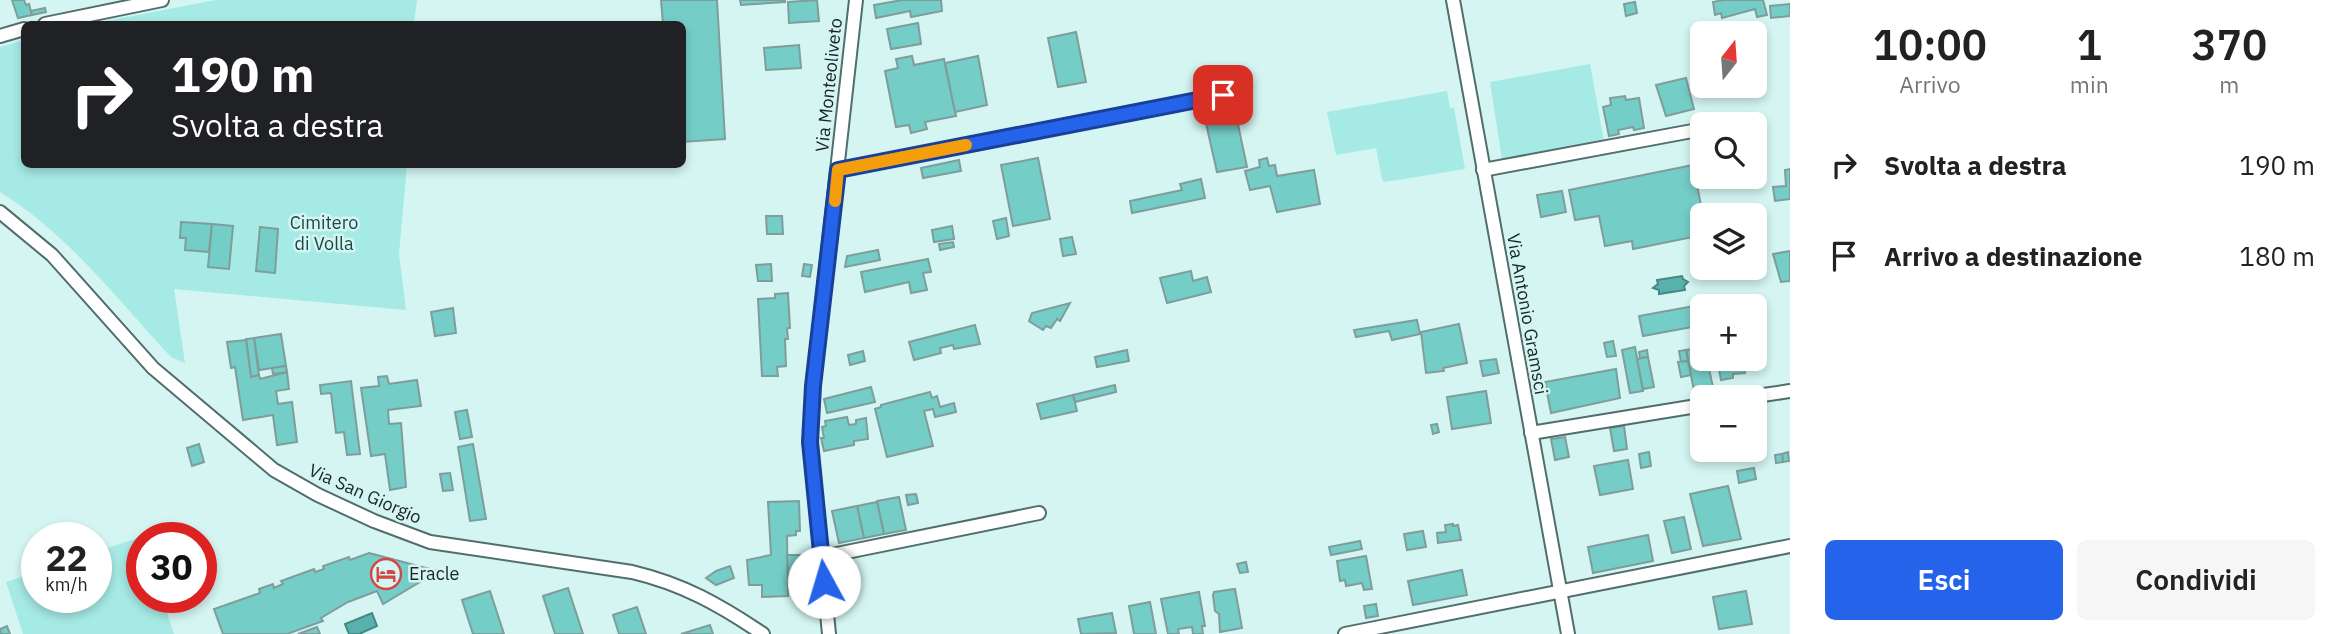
<!DOCTYPE html>
<html lang="it">
<meta charset="utf-8">
<style>
body{margin:0;font-family:"IBM Plex Sans",sans-serif;background:#f6f6f6;color:#222;height:100vh;display:flex;flex-direction:column;font-size:26px;white-space:nowrap}
*{box-sizing:border-box;margin:0}
p{font-size:23px;color:#767676}
.icon{flex:none;width:38px;height:38px;fill:none;stroke:currentColor;stroke-width:2;stroke-linecap:round;stroke-linejoin:round}
.map{position:relative;flex:1;overflow:hidden}
.drawer{display:flex;flex-direction:column;background:#fff;width:560px}
.drawer>*{flex:none}
.banner{position:absolute;left:21px;top:21px;width:665px;height:147px;border-radius:10px;box-shadow:0 4px 10px #0003;background:#202124;color:#fff;overflow:hidden}
.needle{width:46px;rotate:17deg}
.tools{position:absolute;left:1690px;top:21px;display:grid;gap:14px}
.tools a{display:grid;place-items:center;width:77px;height:77px;border-radius:10px;background:#fff;box-shadow:0 4px 10px #0003;font-size:35px}
.speed{position:absolute;left:21px;top:522px;display:flex;gap:14px;font-size:35px;font-weight:700;text-align:center}
.speed>*{display:grid;place-content:center;width:91px;height:91px;border-radius:50%;background:#fff;box-shadow:0 4px 10px #0003;line-height:1}
.speed small{font-size:18px;font-weight:400}
.speed .limit{border:10px solid #d22;background:#fff;color:#111}
.pin{position:absolute;display:grid;place-items:center;width:60px;height:60px;color:#fff;margin:-30px;border-radius:14px;box-shadow:0 4px 10px #0006}
.me{position:absolute;width:77px;margin:-38px;rotate:354deg;stroke-linejoin:round;filter:drop-shadow(0 0 5px #0008)}
.turn{display:flex;align-items:center;gap:24px;height:147px;padding:0 35px;font-size:32px}
.turn .icon{width:91px;height:91px;stroke-width:2.5}
.turn b{display:block;font-size:49px;line-height:60px}
.eta{display:flex;justify-content:space-evenly;align-items:center;height:119px;text-align:center}
.eta b{font-size:42px;font-weight:600;line-height:49px}
.button{display:flex;gap:14px;margin-top:auto;padding:14px 35px}
.button a{flex:1;height:80px;border-radius:10px;background:#2563eb;color:#fff;font-size:28px;font-weight:600;line-height:80px;text-align:center}
.button a+a{background:#f6f6f6;color:#222}
ul{padding:0;list-style:none}
li{display:flex;align-items:center;gap:21px;height:91px;padding:0 35px}
li div{flex:1}
li b{display:block;font-size:26px}
li em{font-style:normal}
main{display:flex;flex:1;min-height:0}
.map>svg:first-child{display:block}
.green{fill:#a6eae5}
.water{fill:#59b1ac;stroke:#468783;stroke-width:2}
.building{fill:#75cdc7;stroke:#7f9d9a;stroke-width:2}
.lines{fill:none;stroke-linecap:round;stroke-linejoin:round}
.street-casing{stroke:#516e6c;stroke-width:16}
.street{stroke:#fff;stroke-width:12}
.route-casing{stroke:#184099;stroke-width:18}
.route{stroke:#2563eb;stroke-width:12}
.slow{stroke:#f59e0b;stroke-width:12}
.labels{text-anchor:middle;stroke-width:5;stroke-linejoin:round;paint-order:stroke}
.street-label{font-size:18px;fill:#192524;stroke:#d4f5f2}
.park-label{font-size:18px;fill:#1d4644;stroke:#d4f5f2}
.poi-label{font-size:18px;fill:#192524;stroke:#d4f5f2;text-anchor:start}
</style>
<main>
<div class="map">
<svg width="1790" height="634" viewBox="0 0 1790 634">
<rect width="100%" height="100%" fill="#d4f5f2"/>
<!-- green -->
<g class="green">
<polygon points="216,0 417,0 414,24 90,24"/>
<path d="M 24,40 L 24,164 L 407,165 L 399,254 L 406,310 L 174,289 L 185,363 L 171,357 C 117,299 68,234 0,192 L 0,47 Z"/>
<polygon points="1590,64 1604,142 1502,160 1490,82"/>
<polygon points="1447,91 1450,108 1454,108 1465,169 1385,182 1382,180 1376,148 1336,155 1327,112"/>
<polygon points="141,537 142,597 162,597 174,634 23,634 6,582 37,572 37,597 96,597 96,552"/>
</g>
<!-- water -->
<g class="water">
<polygon points="1682,276 1683,279 1688,282 1684,286 1685,290 1659,294 1659,290 1653,288 1658,284 1657,280"/>
<polygon points="372,613 377,626 359,634 349,634 345,624"/>
</g>
<!-- building -->
<g class="building">
<polygon points="12,0 24,0 26,5 29,4 32,15 18,18"/>
<polygon points="661,0 717,0 725,139 682,142 682,24 663,24"/>
<polygon points="740,0 785,0 785,2 741,5"/>
<polygon points="817,0 819,21 789,23 788,2"/>
<polygon points="902,0 941,0 942,11 911,17 910,11 876,18 874,5"/>
<polygon points="1723,0 1763,0 1767,15 1757,17 1755,9 1722,18 1721,13 1715,15 1713,2"/>
<polygon points="1635,2 1637,13 1626,16 1624,4"/>
<polygon points="1790,4 1790,16 1771,18 1770,6"/>
<polygon points="45,8 46,12 32,15 31,11"/>
<polygon points="918,23 921,44 891,49 887,29"/>
<polygon points="1076,32 1086,82 1058,87 1048,38"/>
<polygon points="799,45 801,68 766,70 764,48"/>
<polygon points="912,56 914,65 944,59 956,116 925,122 927,129 911,133 909,125 896,127 885,71 898,68 896,59"/>
<polygon points="978,56 987,105 955,112 945,63"/>
<polygon points="1686,78 1694,109 1666,116 1656,85"/>
<polygon points="1710,86 1738,86 1739,92 1712,96"/>
<polygon points="1625,96 1626,100 1639,98 1644,128 1634,130 1633,127 1618,130 1619,134 1609,136 1603,107 1611,105 1610,98"/>
<polygon points="1236,115 1247,167 1217,172 1205,119"/>
<polygon points="1038,158 1050,219 1013,226 1001,165"/>
<polygon points="1267,158 1269,166 1275,165 1277,176 1314,170 1320,204 1277,212 1270,186 1250,190 1245,171 1260,167 1259,160"/>
<polygon points="959,160 961,171 923,178 921,168"/>
<polygon points="1693,165 1703,215 1703,235 1633,249 1632,241 1605,246 1599,216 1575,220 1569,190"/>
<polygon points="1790,169 1790,199 1775,201 1773,187 1786,186 1785,170"/>
<polygon points="1201,179 1205,198 1132,213 1130,201 1182,190 1180,184"/>
<polygon points="1562,191 1566,212 1541,217 1537,195"/>
<polygon points="766,216 782,216 783,234 767,234"/>
<polygon points="1006,218 1009,236 997,239 993,221"/>
<polygon points="181,222 212,224 209,252 185,250 186,238 180,238"/>
<polygon points="212,224 233,226 229,269 208,267"/>
<polygon points="952,226 954,239 934,242 932,230"/>
<polygon points="260,227 278,229 275,273 256,271"/>
<polygon points="1072,237 1076,254 1063,256 1060,239"/>
<polygon points="953,242 954,247 940,250 939,244"/>
<polygon points="878,250 880,260 845,267 847,256"/>
<polygon points="1790,251 1790,281 1781,282 1773,254"/>
<polygon points="928,259 931,272 923,273 927,290 911,293 909,282 865,292 861,272"/>
<polygon points="771,264 772,281 758,281 756,265"/>
<polygon points="804,264 812,265 810,277 802,276"/>
<polygon points="1191,271 1193,281 1207,277 1211,292 1167,303 1160,278"/>
<polygon points="788,293 790,328 787,328 788,339 785,339 786,366 777,367 778,376 762,376 758,299 775,298 775,294"/>
<polygon points="1070,303 1060,321 1057,319 1051,328 1046,326 1043,330 1029,321 1032,313"/>
<polygon points="1700,305 1703,325 1643,336 1639,316"/>
<polygon points="453,308 456,333 435,336 431,312"/>
<polygon points="1417,320 1420,334 1392,340 1389,331 1356,337 1354,330"/>
<polygon points="1459,324 1467,363 1443,368 1444,371 1426,373 1421,332"/>
<polygon points="975,325 980,344 954,349 953,345 940,348 941,353 914,360 909,342"/>
<polygon points="281,334 286,366 259,370 254,338"/>
<polygon points="254,338 259,376 251,377 246,339"/>
<polygon points="246,340 251,377 259,375 260,379 287,372 289,389 276,391 278,404 292,402 297,442 277,445 273,415 243,420 235,367 231,368 227,342"/>
<polygon points="1613,341 1616,356 1607,357 1604,343"/>
<polygon points="1635,347 1643,391 1630,393 1622,350"/>
<polygon points="1703,347 1703,359 1707,359 1715,397 1703,397 1703,399 1696,401 1686,350"/>
<polygon points="1127,350 1129,361 1097,367 1095,357"/>
<polygon points="1647,350 1648,357 1640,358 1639,352"/>
<polygon points="1686,350 1688,361 1681,362 1679,351"/>
<polygon points="863,351 865,361 850,365 848,355"/>
<polygon points="1648,357 1654,387 1643,389 1637,359"/>
<polygon points="1496,359 1499,373 1483,376 1480,361"/>
<polygon points="1717,359 1749,359 1749,362 1743,363 1745,373 1733,374 1733,378 1721,380"/>
<polygon points="1688,361 1691,375 1681,377 1678,362"/>
<polygon points="286,366 287,372 273,374 272,368"/>
<polygon points="1616,369 1620,398 1551,413 1545,382"/>
<polygon points="387,376 389,384 417,380 421,406 388,410 389,424 401,423 406,487 390,490 385,454 371,456 361,388 379,386 378,377"/>
<polygon points="351,381 360,454 347,455 344,432 336,433 331,393 321,394 320,385"/>
<polygon points="1115,385 1116,392 1075,402 1073,395"/>
<polygon points="871,387 875,402 827,413 824,399"/>
<polygon points="1486,391 1491,423 1452,429 1447,397"/>
<polygon points="930,392 932,398 937,396 940,407 954,403 956,412 935,417 933,409 924,411 933,446 887,457 875,409 881,407 881,405"/>
<polygon points="1073,395 1077,411 1041,419 1037,404"/>
<polygon points="467,410 472,437 460,439 455,412"/>
<polygon points="847,417 849,425 856,424 856,420 866,418 868,439 854,441 854,445 824,451 821,438 824,438 822,427 826,426 825,421"/>
<polygon points="1437,424 1439,432 1433,434 1431,425"/>
<polygon points="1624,426 1627,449 1614,451 1610,428"/>
<polygon points="1565,437 1569,457 1555,460 1551,439"/>
<polygon points="199,444 204,462 192,466 187,448"/>
<polygon points="473,444 486,519 470,521 458,447"/>
<polygon points="1649,452 1651,466 1641,468 1639,454"/>
<polygon points="1788,452 1789,461 1783,462 1782,454"/>
<polygon points="1782,454 1783,462 1776,463 1775,455"/>
<polygon points="1628,460 1633,489 1600,495 1594,466"/>
<polygon points="1754,468 1756,479 1739,483 1737,471"/>
<polygon points="450,473 453,490 443,491 440,474"/>
<polygon points="1728,486 1741,539 1703,546 1690,494"/>
<polygon points="916,494 918,503 908,505 906,495"/>
<polygon points="899,497 906,530 884,534 877,501"/>
<polygon points="799,501 800,531 796,531 796,535 787,536 788,596 762,597 762,585 749,585 747,560 771,555 768,502"/>
<polygon points="877,502 884,534 864,538 857,506"/>
<polygon points="857,506 864,538 839,543 832,511"/>
<polygon points="1684,517 1691,549 1672,553 1664,521"/>
<polygon points="1453,524 1453,526 1458,525 1461,540 1438,543 1437,533 1446,532 1445,525"/>
<polygon points="1423,531 1426,547 1407,550 1404,534"/>
<polygon points="1648,535 1653,561 1593,573 1588,547"/>
<polygon points="1360,541 1362,549 1331,555 1329,547"/>
<polygon points="369,553 438,571 383,604 377,591 348,602 321,618 323,621 287,634 223,634 214,609 260,593 259,589 273,584 274,588 283,584 281,581 314,569 315,572 324,569 323,566 349,557 350,560"/>
<polygon points="787,555 803,555 804,582 789,584"/>
<polygon points="1366,556 1372,589 1364,590 1362,583 1346,586 1345,580 1340,581 1337,561"/>
<polygon points="1246,562 1248,572 1240,573 1237,564"/>
<polygon points="730,566 734,578 716,585 706,578 716,571"/>
<polygon points="1462,570 1467,595 1413,605 1408,581"/>
<polygon points="568,588 583,634 555,634 543,596"/>
<polygon points="1235,589 1242,628 1220,632 1219,614 1215,611 1213,595 1214,592"/>
<polygon points="490,591 504,634 473,634 462,600"/>
<polygon points="1746,591 1752,624 1719,629 1713,597"/>
<polygon points="1199,592 1205,626 1202,626 1203,634 1193,634 1192,627 1178,629 1179,634 1168,634 1161,599"/>
<polygon points="1150,602 1156,634 1134,634 1129,606"/>
<polygon points="1376,604 1378,616 1366,618 1364,606"/>
<polygon points="637,607 646,634 619,634 613,615"/>
<polygon points="1112,613 1116,633 1081,634 1078,619"/>
<polygon points="710,625 713,634 681,634"/>
<polygon points="7,626 10,634 1,634 0,629"/>
<polygon points="317,627 320,634 298,634"/>
</g>
<g class="lines">
<!-- street casing -->
<g class="street-casing">
<g id="street">
<polyline points="1453,0 1568,634"/>
<polyline points="45,24 162,0"/>
<polyline points="0,36 24,29"/>
<polyline points="1727,124 1738,122"/>
<polyline points="838,170 1223,95"/>
<polyline points="1483,170 1703,129"/>
<path d="M 0,212 L 52,255 L 153,368 L 274,470 L 318,495 L 374,521 L 430,542 L 632,572 C 683,584 720,605 763,634"/>
<polyline points="1750,397 1790,391"/>
<polyline points="1531,433 1703,405"/>
<polyline points="822,557 1039,513"/>
<polyline points="829,634 810,442 813,386 856,0"/>
<polyline points="1345,634 1790,546"/>
</g>
</g>
<!-- street -->
<use href="#street" class="street"/>
</g>
<g class="lines">
<!-- route casing -->
<g class="route-casing">
<polyline id="route" points="824,582 810,442 813,386 838,170 1223,95"/>
</g>
<!-- route -->
<use href="#route" class="route"/>
<!-- slow -->
<polyline class="slow" points="835,201 838,170 966,145"/>
</g>
<!-- icons -->
<defs>
<g id="hotel-ring" transform="scale(1.575)"><circle r="9.5" fill="#d4f5f2" stroke="#d54544" stroke-width="1.5"/><path d="M-6-4.5h1.5V1H6V5H4.5V3h-9V5H-6ZM-4 0a1.8 1.8 0 1 1 3.6 0ZM.5 0V-2.5h3Q6-2.5 6 0Z" fill="#d54544"/></g>
</defs>
<g fill-rule="evenodd">
<use href="#hotel-ring" x="386" y="574"/>
</g>
<g class="labels">
<!-- street labels -->
<g class="street-label">
<text transform="translate(829 85) rotate(-84)" y="6">Via Monteoliveto</text>
<text transform="translate(1527 314) rotate(80)" y="6">Via Antonio Gramsci</text>
<text transform="translate(365 494) rotate(24)" y="6">Via San Giorgio</text>
</g>
<!-- park labels -->
<g class="park-label">
<text x="324" y="229">Cimitero<tspan x="324" dy="21">di Volla</tspan></text>
</g>
<!-- poi labels -->
<g class="poi-label">
<text x="409" y="580">Eracle</text>
</g>
</g>
</svg>
<div class="tools">
<a><svg class="needle" viewBox="-14 -14 28 28"><path d="M0-13l5 13h-10z" fill="#e53935"/><path d="M0 13l5-13h-10z" fill="#767676"/></svg></a>
<a><svg class="icon" aria-label="search" viewBox="0 0 24 24"><circle cx="10" cy="10" r="6"/><path d="M15 15l6 6"/></svg></a>
<a><svg class="icon" aria-label="layers" viewBox="0 0 24 24"><path d="M12 4l9 5-9 5-9-5zM3 14l9 5 9-5"/></svg></a>
<a>+</a>
<a>−</a>
</div>
<div class="speed"><div>22<small>km/h</small></div><div class="limit">30</div></div>
<div class="pin" style="left:1223px;top:95px;background:#d93025"><svg class="icon" aria-label="arrive" viewBox="0 0 24 24"><path d="M6 21V4h12l-3 4 3 4H6"/></svg></div>
<svg class="me" style="left:824px;top:582px" viewBox="-20 -20 40 40"><circle r="19" fill="#fff"/><path d="M0-13L10 11 0 6-10 11z" fill="#2563eb"/></svg>
<div class="banner">
<div class="turn"><svg class="icon" aria-label="right" viewBox="0 0 24 24"><path d="M7 20v-9h11M14 6l5 5-5 5"/></svg><div><b>190 m</b>Svolta a destra</div></div>
</div>
</div>
<section class="drawer">
<div class="eta">
<div><b>10:00</b><p>Arrivo</p></div>
<div><b>1</b><p>min</p></div>
<div><b>370</b><p>m</p></div>
</div>
<ul>
<li><svg class="icon" aria-label="right" viewBox="0 0 24 24"><path d="M7 20v-9h11M14 6l5 5-5 5"/></svg><div><b>Svolta a destra</b></div><em>190 m</em></li>
<li><svg class="icon" aria-label="arrive" viewBox="0 0 24 24"><path d="M6 21V4h12l-3 4 3 4H6"/></svg><div><b>Arrivo a destinazione</b></div><em>180 m</em></li>
</ul>
<div class="button"><a>Esci</a><a>Condividi</a></div>
</section>
</main>
